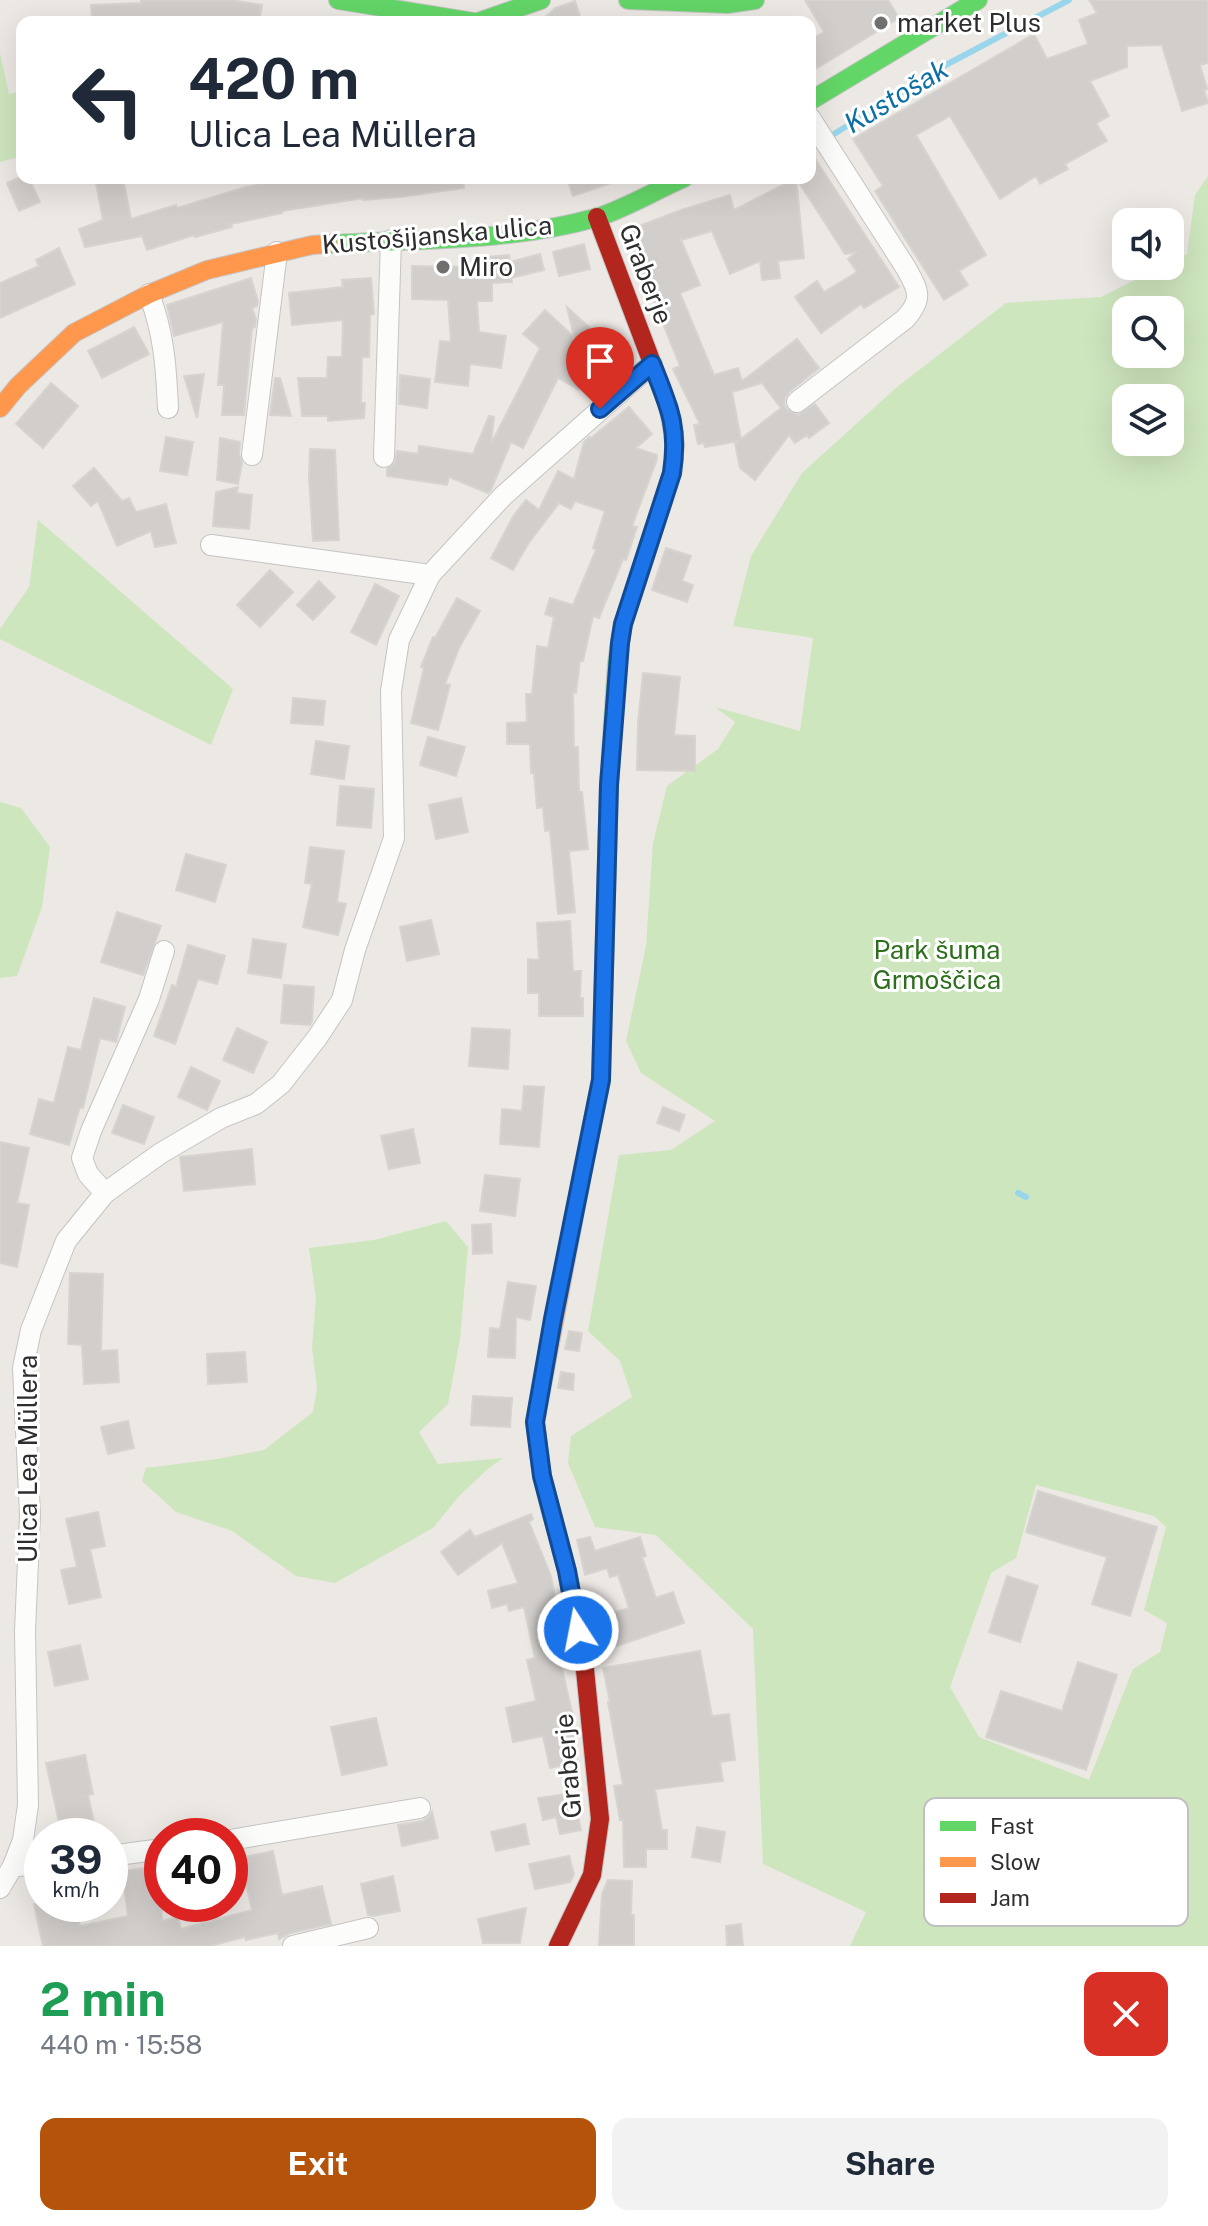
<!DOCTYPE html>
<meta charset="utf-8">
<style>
body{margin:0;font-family:"Public Sans",sans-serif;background:#f2f2f3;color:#1f2937;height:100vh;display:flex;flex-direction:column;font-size:30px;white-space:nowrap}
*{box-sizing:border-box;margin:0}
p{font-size:26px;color:#747a83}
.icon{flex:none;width:44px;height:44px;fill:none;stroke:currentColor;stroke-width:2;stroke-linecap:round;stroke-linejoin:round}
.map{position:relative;height:1946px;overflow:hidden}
.side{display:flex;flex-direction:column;background:#fff;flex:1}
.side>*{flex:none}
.top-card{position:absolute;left:16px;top:16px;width:800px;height:168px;border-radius:16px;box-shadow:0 8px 32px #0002;background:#fff;color:#1f2937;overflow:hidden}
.tools{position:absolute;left:1112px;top:208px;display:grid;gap:16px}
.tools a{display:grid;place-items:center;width:72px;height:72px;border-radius:16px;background:#fff;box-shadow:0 8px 32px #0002;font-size:40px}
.speed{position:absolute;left:24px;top:1818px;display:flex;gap:16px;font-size:40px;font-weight:700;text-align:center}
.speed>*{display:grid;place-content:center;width:104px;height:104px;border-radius:50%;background:#fff;box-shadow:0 8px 32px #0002;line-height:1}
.speed small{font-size:20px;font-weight:400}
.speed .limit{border:12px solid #d22;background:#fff;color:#111}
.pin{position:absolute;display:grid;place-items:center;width:68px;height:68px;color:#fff;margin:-82px -34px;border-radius:50% 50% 50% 0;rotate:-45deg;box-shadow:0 0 8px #0007}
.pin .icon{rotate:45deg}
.me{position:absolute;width:88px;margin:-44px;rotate:349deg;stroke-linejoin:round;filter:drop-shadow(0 0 6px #0008)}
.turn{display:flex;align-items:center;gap:28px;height:168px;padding:0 40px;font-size:36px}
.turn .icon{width:104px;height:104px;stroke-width:2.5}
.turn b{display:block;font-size:56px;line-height:68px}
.round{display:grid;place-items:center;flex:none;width:84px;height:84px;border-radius:16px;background:#f2f2f3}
.headline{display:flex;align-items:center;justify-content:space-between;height:136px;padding:0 40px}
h1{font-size:48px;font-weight:700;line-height:60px;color:#1e9e55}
.primary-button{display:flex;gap:16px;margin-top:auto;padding:16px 40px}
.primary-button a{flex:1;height:92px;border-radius:16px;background:#b45309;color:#fff;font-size:32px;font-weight:700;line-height:92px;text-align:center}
.primary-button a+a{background:#f2f2f3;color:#1f2937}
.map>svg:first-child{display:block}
.green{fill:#cee6be;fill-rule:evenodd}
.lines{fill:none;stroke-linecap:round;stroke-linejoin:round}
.stream{stroke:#99d6ec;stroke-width:6}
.building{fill:#d1cecb;stroke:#d7d4d0;stroke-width:2;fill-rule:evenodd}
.street-casing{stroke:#c5c4c5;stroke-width:22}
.fast-casing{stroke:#c5c4c5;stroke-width:20}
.slow-casing{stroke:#c5c4c5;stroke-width:20}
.jam-casing{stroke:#c5c4c5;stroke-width:20}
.street{stroke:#fcfcfb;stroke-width:20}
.fast{stroke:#63d668;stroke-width:18}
.slow{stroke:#ff974d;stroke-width:18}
.jam{stroke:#b3261e;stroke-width:18}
.route-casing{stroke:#114b97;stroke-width:20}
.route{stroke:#1a73e8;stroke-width:14}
.poi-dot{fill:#706f6e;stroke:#fff;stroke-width:3}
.labels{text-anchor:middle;stroke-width:6;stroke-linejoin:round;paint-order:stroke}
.poi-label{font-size:26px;fill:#2e2e2e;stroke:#fff;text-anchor:start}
.street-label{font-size:26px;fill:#2e2e2e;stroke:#fff}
.park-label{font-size:26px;fill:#2c6e1b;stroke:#fff}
.water-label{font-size:28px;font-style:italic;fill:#0d6fa3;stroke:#fff}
.key{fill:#fff;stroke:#c0c0c0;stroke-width:2}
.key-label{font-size:22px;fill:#2e2e2e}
</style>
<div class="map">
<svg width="1208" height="1946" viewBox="0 0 1208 1946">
<rect width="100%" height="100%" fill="#ece8e4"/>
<!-- green -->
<g class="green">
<polygon points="0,53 9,94 22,92 22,156 0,162"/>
<path d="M 1208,176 L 1208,1946 L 850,1946 L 866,1912 L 763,1864 L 753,1629 L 656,1535 L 595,1527 L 568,1463 L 571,1436 L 632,1397 L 620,1361 L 588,1331 L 619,1155 L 671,1150 L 715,1121 L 641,1073 L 626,1041 L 646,946 L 653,843 L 667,786 L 718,749 L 735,722 L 715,707 L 800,731 L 813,638 L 733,626 L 751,556 L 802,473 L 897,387 L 1006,303 L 1101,297 L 1163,266 L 1170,266 L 1170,262 L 1187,254 L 1195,195 ZM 1126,310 L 1170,310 L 1170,354 L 1126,354 ZM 1126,398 L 1170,398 L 1170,442 L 1126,442 ZM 1036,1485 L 1154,1516 L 1166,1527 L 1144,1610 L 1167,1623 L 1160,1652 L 1133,1669 L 1089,1780 L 979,1737 L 950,1687 L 991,1573 L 1016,1558 Z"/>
<polygon points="38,520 233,689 211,745 0,639 0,629 29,587"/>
<polygon points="0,802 21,808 50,847 42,907 17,976 0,978"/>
<polygon points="446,1221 468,1247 460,1339 448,1404 419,1432 438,1464 503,1458 489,1468 460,1495 433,1528 335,1583 296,1576 232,1531 176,1512 142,1481 146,1468 217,1459 264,1450 313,1412 317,1389 312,1347 316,1298 309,1248 374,1240"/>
</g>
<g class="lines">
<!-- stream -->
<g class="stream">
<polyline points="810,149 940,68 1069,0"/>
<polyline points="1018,1193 1026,1197"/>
</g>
</g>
<!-- building -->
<g class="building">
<polygon points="141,0 230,0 262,5 259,22 92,22 91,5 141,3"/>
<polygon points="805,0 888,0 899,18 817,68 810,55 810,40 824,32"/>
<polygon points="1089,0 1208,0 1208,63 1200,65 1207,89 1204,90 1208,103 1182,111 1162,45 1127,46 1127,67 1090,81 1109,116 1096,123 1107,141 1065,164 1068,169 1040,184 1036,176 1000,199 950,116 916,135 986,255 959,271 968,285 944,300 875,191 883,186 853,139 1034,34 1047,59 1088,44 1079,20 1097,13"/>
<polygon points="575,1 582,22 530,22 547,16 555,8"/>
<polygon points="810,151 899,287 864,308 861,304 821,333 795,297 817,281 824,292 857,272 848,259 856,252 845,254 796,178 810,178"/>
<polygon points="18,178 29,178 40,202 19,211 7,183"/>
<polygon points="95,178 123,178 131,219 176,205 177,208 246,187 292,178 463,178 464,188 400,197 363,200 363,198 282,211 282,213 231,224 232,227 195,237 194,235 147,250 142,236 85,247 79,229 103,220"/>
<polygon points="567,178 616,178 617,181 573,196"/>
<path d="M 796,178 L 804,258 L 778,261 L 780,278 L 762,280 L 760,261 L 730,274 L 712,231 L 681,240 L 700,285 L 680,293 L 714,375 L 738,368 L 742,381 L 797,339 L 819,368 L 789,392 L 785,398 L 784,404 L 787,410 L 798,415 L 815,404 L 829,423 L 809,438 L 807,435 L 795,443 L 789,435 L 755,480 L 740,468 L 735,443 L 739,441 L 705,447 L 704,443 L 698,444 L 694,425 L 700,424 L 673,369 L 680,366 L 626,231 L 681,210 L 730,195 L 734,210 ZM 762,383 L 781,408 L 741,439 L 732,392 Z"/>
<polygon points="584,244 590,269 559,276 553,252"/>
<polygon points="59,248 75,284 0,318 0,283 39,266 36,260"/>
<polygon points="540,254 544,270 511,278 512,282 492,283 492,301 477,301 479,332 506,336 501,368 470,364 468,386 435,382 440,341 451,342 448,300 412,299 412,266 488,267 487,257 509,255 510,262"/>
<polygon points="251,278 258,301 257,306 252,308 256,319 255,327 252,328 244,415 222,415 224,385 218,385 223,322 174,336 167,305"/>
<polygon points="371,278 374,314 370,315 369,357 362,357 361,403 365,403 364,418 328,421 328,416 302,416 298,378 327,378 328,357 342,357 343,320 292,325 289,293 343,287 342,280"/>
<polygon points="567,307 610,346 589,369 590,370 579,390 558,378 523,448 511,442 491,490 488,493 449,477 447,485 387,476 387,469 395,463 397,451 418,454 419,446 473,454 489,416 494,417 491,444 540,348 523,334 545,310 574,337"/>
<polygon points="134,327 149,354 102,378 88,351"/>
<polygon points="204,374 197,418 184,376"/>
<polygon points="400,375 430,379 427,408 399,404"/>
<polygon points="275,378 280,378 291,416 270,415"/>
<polygon points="51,383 78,406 43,448 16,424"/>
<polygon points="629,407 652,434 636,448 657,455 657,459 632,526 637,527 626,560 623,559 599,618 593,616 583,661 580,661 576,693 573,692 574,747 578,747 579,792 582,792 588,849 569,851 575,912 558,914 550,830 545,831 543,807 537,808 534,773 531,773 530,744 507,744 507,723 527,722 526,694 532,694 537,646 548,648 554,617 545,614 550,598 573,605 596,550 593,548 605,511 575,501 571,509 559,503 528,544 513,570 491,558 514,515 526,500 539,510 558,471 574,479 584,442 589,437 591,438"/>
<polygon points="166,437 193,442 187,475 160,471"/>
<polygon points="220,438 240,442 239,454 242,463 238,484 217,480"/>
<polygon points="310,449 335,450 339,540 313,541 309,477"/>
<polygon points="94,468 122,501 129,498 136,512 166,504 176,543 155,547 151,531 117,546 98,501 91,506 73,486"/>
<polygon points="238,487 237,493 252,495 249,529 213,526 216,492"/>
<polygon points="666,548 691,556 682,581 693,585 687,602 652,590"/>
<polygon points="270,570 293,592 260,627 237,605"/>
<polygon points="319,581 335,597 313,620 297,605"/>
<polygon points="375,584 399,596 376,645 351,632"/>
<polygon points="457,598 480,611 459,648 445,684 450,685 438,730 411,723 424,668 421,667 433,637 435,638"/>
<polygon points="643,673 680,677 674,735 695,736 695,771 637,770 638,723"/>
<polygon points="293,698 325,701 323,725 291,723"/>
<polygon points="428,737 465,747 456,776 420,765"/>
<polygon points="316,741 349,746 344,779 311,774"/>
<polygon points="340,786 374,789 371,828 337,825"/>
<polygon points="461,798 468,832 436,839 429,805"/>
<polygon points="310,847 344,851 337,902 346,904 338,935 303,927 312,884 305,883"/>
<polygon points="186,854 226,865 215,902 176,890"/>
<polygon points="117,912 161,926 143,975 101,962"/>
<polygon points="431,920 439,954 407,961 400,927"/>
<polygon points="570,921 573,971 581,971 580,998 583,998 583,1016 539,1016 539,993 528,993 528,959 539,960 537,923"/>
<polygon points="253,939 286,944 281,978 248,973"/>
<polygon points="188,945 225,956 217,984 198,979 175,1044 154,1036 172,985 176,987"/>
<polygon points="284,985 314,987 312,1021 310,1025 281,1023"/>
<polygon points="94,998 125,1007 116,1042 100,1038 83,1108 80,1107 69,1145 30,1134 39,1099 54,1103 68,1047 81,1050"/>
<polygon points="237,1028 267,1042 253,1073 223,1060"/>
<polygon points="472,1028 510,1030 508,1069 469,1066"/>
<polygon points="191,1067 220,1081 207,1110 178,1097"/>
<polygon points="524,1086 544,1087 539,1147 500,1144 502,1109 522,1111"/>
<polygon points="123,1105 154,1117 144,1144 112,1133"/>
<polygon points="663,1107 685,1115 679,1131 657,1123"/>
<polygon points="413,1129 420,1163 389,1169 381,1136"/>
<polygon points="0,1142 29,1148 17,1203 29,1205 17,1267 0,1263"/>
<polygon points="252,1149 255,1184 184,1191 180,1157"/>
<polygon points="485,1175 520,1179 515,1216 480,1211"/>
<polygon points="491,1224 492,1253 473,1254 472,1225"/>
<polygon points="70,1273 103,1274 101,1351 117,1350 119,1382 84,1384 82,1345 68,1344"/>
<polygon points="508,1282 536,1286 530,1320 516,1317 515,1358 488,1357 490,1328 500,1329"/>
<polygon points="569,1331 582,1333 579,1351 565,1349"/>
<polygon points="245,1352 247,1382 208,1384 207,1354"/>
<polygon points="561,1372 574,1374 573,1390 558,1388"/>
<polygon points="473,1396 512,1398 510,1427 471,1425"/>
<polygon points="128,1421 134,1448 108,1454 101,1427"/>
<polygon points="1038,1491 1157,1527 1130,1616 1092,1604 1107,1557 1026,1532"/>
<polygon points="98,1512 105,1546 90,1549 101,1597 69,1604 61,1570 77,1567 66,1519"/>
<polygon points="531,1514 533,1519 529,1522 551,1576 567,1662 568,1668 562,1669 573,1716 577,1762 550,1768 543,1736 513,1742 506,1708 536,1701 527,1660 535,1658 524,1607 509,1611 507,1604 492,1608 488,1591 518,1583 502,1543 458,1575 441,1552 470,1530 475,1537"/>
<polygon points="590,1537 595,1551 640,1537 646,1556 642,1557 656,1598 673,1592 684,1623 617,1646 606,1615 629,1608 618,1575 610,1577 607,1568 585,1575 577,1540"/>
<polygon points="1007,1576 1038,1586 1020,1642 989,1632"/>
<polygon points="80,1645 88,1679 55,1686 48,1652"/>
<polygon points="700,1651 712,1716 729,1714 735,1760 720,1762 723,1781 655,1789 662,1830 667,1830 667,1849 646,1849 646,1867 624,1867 623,1820 620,1820 614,1786 623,1785 608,1702 610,1702 603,1668"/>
<polygon points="1078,1662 1117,1675 1086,1770 986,1737 1001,1691 1062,1711"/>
<polygon points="376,1718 387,1765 342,1775 331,1727"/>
<polygon points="85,1755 93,1794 88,1795 97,1836 62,1836 46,1763"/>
<polygon points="573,1793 581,1830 560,1834 556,1817 543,1820 538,1798"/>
<polygon points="432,1812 438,1838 402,1846 398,1825 423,1821 429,1817"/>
<polygon points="525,1824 529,1844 496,1851 491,1832"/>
<polygon points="697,1827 725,1832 720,1862 692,1857"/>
<polygon points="273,1851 282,1895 322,1886 331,1924 290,1933 279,1939 278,1933 246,1940 245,1937 209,1946 43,1946 34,1904 75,1904 80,1926 128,1916 122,1871 160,1866 162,1921 178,1917 181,1929 252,1910 240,1858"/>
<polygon points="569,1856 574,1874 570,1882 535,1889 529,1864"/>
<polygon points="393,1876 400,1911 373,1916 368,1915 361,1884"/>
<polygon points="608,1880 632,1881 631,1915 634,1915 634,1945 599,1945 602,1894"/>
<polygon points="526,1908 520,1943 483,1943 478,1919"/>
<polygon points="741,1924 743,1946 727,1946 726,1926"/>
</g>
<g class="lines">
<!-- street casing -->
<g class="street-casing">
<g id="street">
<path d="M 149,294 C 164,334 166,365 168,408"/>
<path d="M 797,402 L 905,319 C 924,298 918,290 906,268 L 810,118"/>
<polyline points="252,455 277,252"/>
<polyline points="384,457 391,240"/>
<polyline points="211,545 430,575"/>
<polyline points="105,1193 88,1174 82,1158 91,1131 149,999 164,951"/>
<polyline points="230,1840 420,1808"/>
<polyline points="110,1856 162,1849"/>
<polyline points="13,1866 42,1865"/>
<polyline points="0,1888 13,1866 23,1840 28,1805 25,1631 30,1515 23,1368 31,1330 66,1241 105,1193 161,1153 221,1118 256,1104 281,1084 317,1038 342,1000 355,950 394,838 391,691 399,640 430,575 503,496 652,364"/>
<polyline points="293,1946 368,1928"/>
</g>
</g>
<!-- fast casing -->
<g class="fast-casing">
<g id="fast">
<polyline points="338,0 474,22"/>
<polyline points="628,0 727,4 755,0"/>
<polyline points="478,22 541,0"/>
<polyline points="810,101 978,0"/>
<path d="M 328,244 C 416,239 509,242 595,218 C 623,210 656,190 684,178"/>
<polyline points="583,1169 601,1080 609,785 617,663 623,624 672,473 675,444 669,408"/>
</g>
</g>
<!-- slow casing -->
<g class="slow-casing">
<g id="slow">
<polyline points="0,408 18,386 74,333 149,294 207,270 312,245 328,244"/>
<polyline points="579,1633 567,1571 542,1476 535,1422 583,1169"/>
</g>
</g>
<!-- jam casing -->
<g class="jam-casing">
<g id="jam">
<polyline points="597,217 669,408"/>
<polyline points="558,1946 592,1875 600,1819 584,1660 579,1633"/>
</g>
</g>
<!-- street -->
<use href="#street" class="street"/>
<!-- fast -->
<use href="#fast" class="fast"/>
<!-- slow -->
<use href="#slow" class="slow"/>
<!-- jam -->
<use href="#jam" class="jam"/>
</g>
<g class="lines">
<!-- route casing -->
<g class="route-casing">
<path id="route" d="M 578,1630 L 567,1571 L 542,1476 L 535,1422 L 553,1319 L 601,1080 L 609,785 L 620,643 L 623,624 L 672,473 C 679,426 669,407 652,364 L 600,409"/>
</g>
<!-- route -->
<use href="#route" class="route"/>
</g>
<!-- markers -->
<g class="poi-dot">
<circle cx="881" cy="23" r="8"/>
<circle cx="443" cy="267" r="8"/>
</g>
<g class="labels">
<!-- poi labels -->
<g class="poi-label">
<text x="897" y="32">market Plus</text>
<text x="459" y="276">Miro</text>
</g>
<!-- street labels -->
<g class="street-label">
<text transform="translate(437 235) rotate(-5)" y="9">Kustošijanska ulica</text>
<text transform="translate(646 274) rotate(69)" y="9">Graberje</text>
<text transform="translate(28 1459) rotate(-90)" y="9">Ulica Lea Müllera</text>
<text transform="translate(568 1766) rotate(-95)" y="9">Graberje</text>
</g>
<!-- park labels -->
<g class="park-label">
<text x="937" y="959">Park šuma<tspan x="937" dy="30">Grmoščica</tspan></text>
</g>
<!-- water labels -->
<g class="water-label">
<text transform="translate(896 96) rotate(-31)" y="10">Kustošak</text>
</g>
</g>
<!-- legend -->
<rect x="924" y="1798" width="264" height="128" rx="12" class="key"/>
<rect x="940" y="1821" width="36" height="10" fill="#63d668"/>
<rect x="940" y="1857" width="36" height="10" fill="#ff974d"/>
<rect x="940" y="1893" width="36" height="10" fill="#b3261e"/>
<g class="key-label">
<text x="990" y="1834">Fast</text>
<text x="990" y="1870">Slow</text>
<text x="990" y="1906">Jam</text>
</g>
</svg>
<div class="tools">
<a><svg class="icon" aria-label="sound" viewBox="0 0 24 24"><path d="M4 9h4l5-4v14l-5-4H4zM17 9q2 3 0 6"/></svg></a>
<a><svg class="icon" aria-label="search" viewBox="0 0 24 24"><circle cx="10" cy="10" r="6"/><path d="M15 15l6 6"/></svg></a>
<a><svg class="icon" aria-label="layers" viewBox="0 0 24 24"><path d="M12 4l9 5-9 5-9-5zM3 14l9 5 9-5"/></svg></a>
</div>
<div class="speed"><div>39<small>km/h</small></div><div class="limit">40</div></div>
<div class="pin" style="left:600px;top:409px;background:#d93025"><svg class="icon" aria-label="arrive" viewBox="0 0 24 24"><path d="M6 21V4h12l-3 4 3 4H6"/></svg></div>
<svg class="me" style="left:578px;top:1630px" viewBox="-20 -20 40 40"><circle r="17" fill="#1a73e8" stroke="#fff" stroke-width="3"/><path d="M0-11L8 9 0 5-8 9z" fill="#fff"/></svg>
<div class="top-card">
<div class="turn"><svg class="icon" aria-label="left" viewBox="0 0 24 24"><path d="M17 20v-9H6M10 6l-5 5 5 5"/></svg><div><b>420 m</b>Ulica Lea Müllera</div></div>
</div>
</div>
<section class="side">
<div class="headline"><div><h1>2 min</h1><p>440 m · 15:58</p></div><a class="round" style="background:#d93025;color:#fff"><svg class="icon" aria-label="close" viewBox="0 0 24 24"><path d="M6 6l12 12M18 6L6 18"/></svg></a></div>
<div class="primary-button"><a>Exit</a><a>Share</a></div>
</section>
